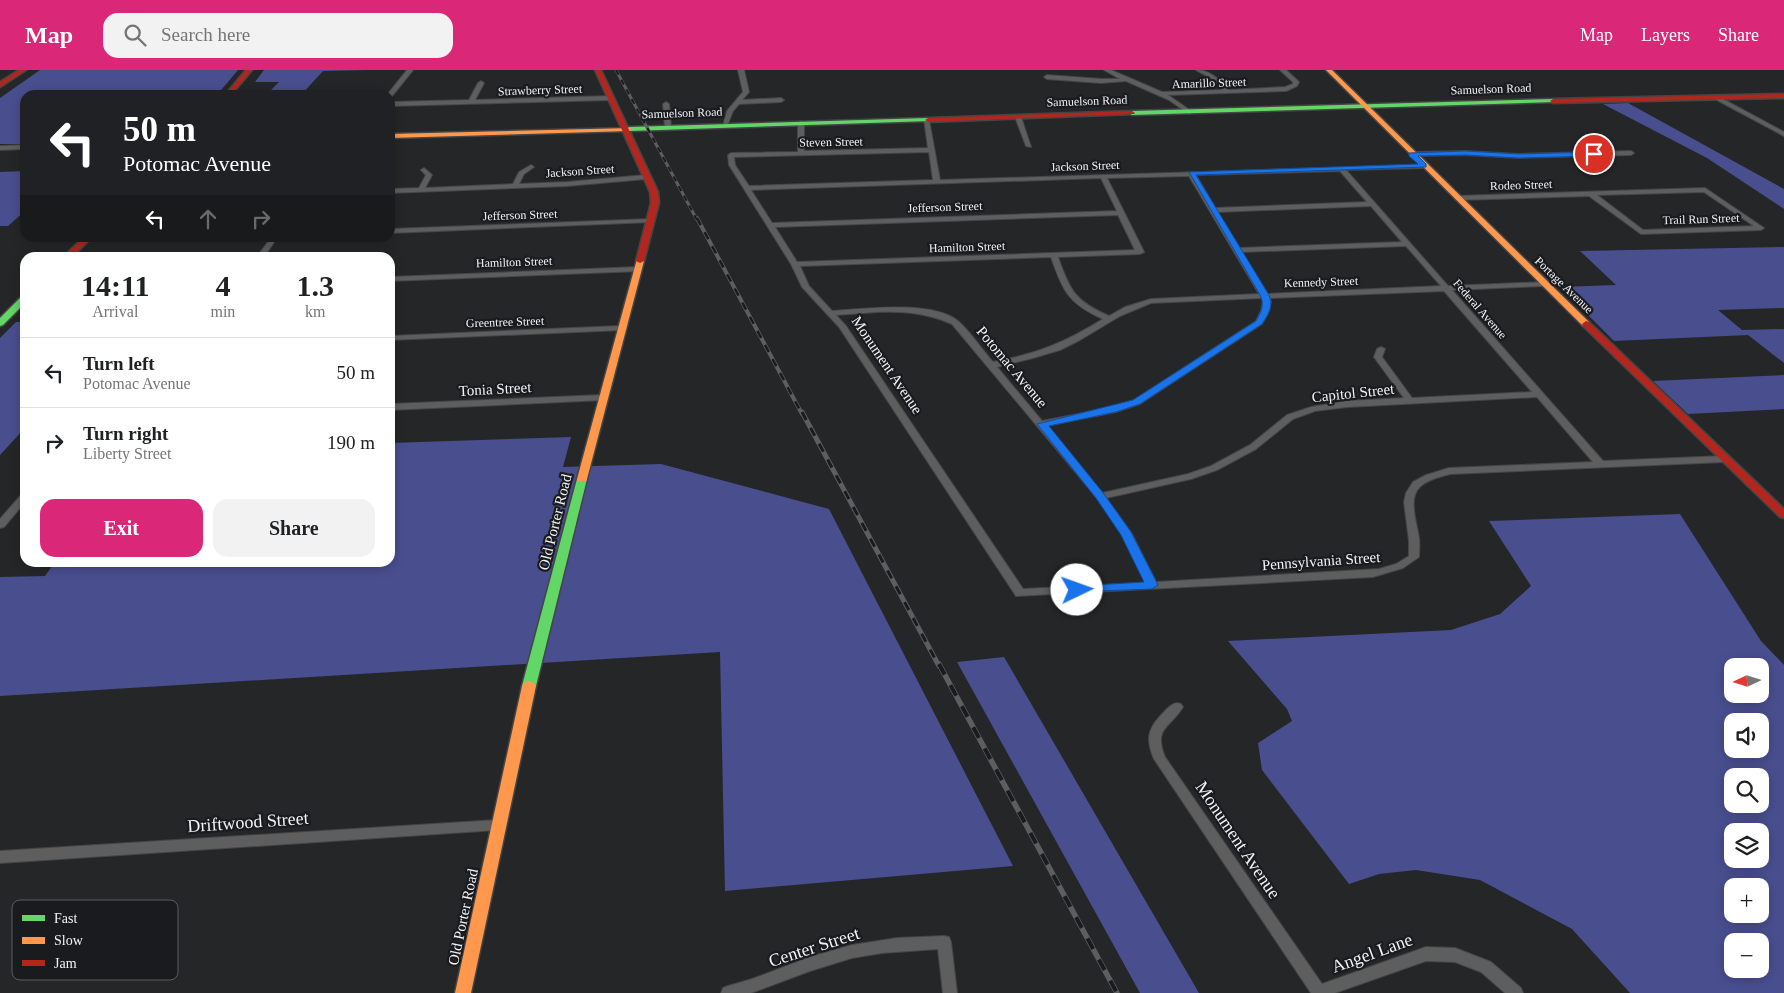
<!DOCTYPE html>
<meta charset="utf-8">
<style>
body{margin:0;font-family:"Times New Roman",serif;background:#f2f2f2;color:#202124;height:100vh;display:flex;flex-direction:column;font-size:19px;white-space:nowrap}
*{box-sizing:border-box;margin:0}
p{font-size:16px;color:#757577}
.icon{flex:none;width:28px;height:28px;fill:none;stroke:currentColor;stroke-width:2;stroke-linecap:round;stroke-linejoin:round}
.map{position:relative;flex:1;overflow:hidden}
.drawer{position:absolute;left:20px;top:182px;width:375px;height:315px;display:flex;flex-direction:column;background:#fff;border-radius:15px;box-shadow:0 2px 12px #0003}
.drawer>*{flex:none}
.banner{position:absolute;left:20px;top:20px;width:375px;height:152px;border-radius:15px;box-shadow:0 2px 12px #0003;background:#202124;color:#fff;overflow:hidden}
.needle{width:32px;rotate:266deg}
.controls{position:absolute;left:1724px;top:588px;display:grid;gap:10px}
.controls a{display:grid;place-items:center;width:45px;height:45px;border-radius:10px;background:#fff;box-shadow:0 2px 12px #0003;font-size:25px}
.pin{position:absolute;display:grid;place-items:center;width:42px;height:42px;color:#fff;margin:-21px;border:2px solid #fff;border-radius:50%;box-shadow:0 1px 5px #0007}
.me{position:absolute;width:55px;margin:-28px;rotate:87deg;stroke-linejoin:round;filter:drop-shadow(0 0 4px #0008)}
.turn{display:flex;align-items:center;gap:18px;height:105px;padding:0 20px;font-size:22px}
.turn .icon{width:65px;height:65px;stroke-width:2.5}
.turn b{display:block;font-size:35px;line-height:42px}
.lanes{display:flex;align-items:center;height:48px;padding:0 20px;background:#0003;justify-content:center;gap:25px;direction:ltr}
.lanes .off{opacity:.35}
.eta{display:flex;justify-content:space-evenly;align-items:center;height:85px;text-align:center}
.eta b{font-size:30px;font-weight:600;line-height:35px}
.cta{display:flex;gap:10px;margin-top:auto;padding:10px 20px}
.cta a{flex:1;height:58px;border-radius:15px;background:#db2777;color:#fff;font-size:20px;font-weight:600;line-height:58px;text-align:center}
.cta a+a{background:#f2f2f2;color:#202124}
ul{padding:0;list-style:none}
li{display:flex;align-items:center;gap:15px;height:70px;padding:0 20px;border-top:1px solid #e0e0e0}
li div{flex:1}
li b{display:block;font-size:19px}
li em{font-style:normal}
header{display:flex;align-items:center;gap:30px;box-sizing:border-box;height:70px;padding:0 25px;background:#db2777;color:#fff}
header strong{font-size:24px}
nav{display:flex;gap:28px;margin-inline-start:auto;font-size:18px}
.search{width:350px;height:45px;background:#f2f2f2;display:flex;align-items:center;gap:12px;box-sizing:border-box;padding:0 18px;border-radius:15px;color:#757577;font-size:19px}
.map>svg:first-child{display:block}
.forest{fill:#494e8f;fill-rule:evenodd}
.lines{fill:none;stroke-linecap:round;stroke-linejoin:round}
.street-casing{stroke:#444546;stroke-width:2}
.fast-casing{stroke:#444546;stroke-width:3}
.slow-casing{stroke:#444546;stroke-width:3}
.jam-casing{stroke:#444546;stroke-width:3}
.street{fill:#5e5e5f;fill-rule:evenodd}
.fast{fill:#63d668;fill-rule:evenodd}
.slow{fill:#ff974d;fill-rule:evenodd}
.jam{fill:#b3261e;fill-rule:evenodd}
.rail-far3-casing{stroke:#5e5e60;stroke-width:3}
.rail-far2-casing{stroke:#5e5e60;stroke-width:4}
.rail-far1-casing{stroke:#5e5e60;stroke-width:5}
.rail-casing{stroke:#5e5e60;stroke-width:5.5}
.rail-far3{stroke:#1a1b1e;stroke-width:2;stroke-dasharray:5.5;stroke-linecap:butt}
.rail-far2{stroke:#1a1b1e;stroke-width:2.5;stroke-dasharray:8;stroke-linecap:butt}
.rail-far1{stroke:#1a1b1e;stroke-width:3;stroke-dasharray:9;stroke-linecap:butt}
.rail{stroke:#1a1b1e;stroke-width:4;stroke-dasharray:12;stroke-linecap:butt}
.route{fill:#1a73e8;stroke:#114b97}
.labels{text-anchor:middle;stroke-width:4.5;stroke-linejoin:round;paint-order:stroke}
.far-street-label{font-size:12px;fill:#f3f3f5;stroke:#1a1b1e}
.street-label{font-size:15px;fill:#f3f3f5;stroke:#1a1b1e}
.near-street-label{font-size:18px;fill:#f3f3f5;stroke:#1a1b1e}
.key{fill:#1a1b1e;stroke:#5b5c5e;stroke-width:1}
.key-label{font-size:14px;fill:#f3f3f5}
</style>
<header>
<strong>Map</strong>
<div class="search"><svg class="icon" aria-label="search" viewBox="0 0 24 24"><circle cx="10" cy="10" r="6"/><path d="M15 15l6 6"/></svg>Search here</div>
<nav><a>Map</a><a>Layers</a><a>Share</a></nav>
</header>
<div class="map">
<svg width="1784" height="923" viewBox="0 0 1784 923">
<rect width="100%" height="100%" fill="#252627"/>
<!-- forest -->
<g class="forest">
<polygon points="40,0 238,0 217,25 25,25 25,74 0,74 0,28"/>
<polygon points="264,0 367,0 323,1 301,25 266,25 279,12 255,12"/>
<polygon points="1628,33 1784,119 1784,139 1707,88 1603,34"/>
<polygon points="25,101 25,141 8,156 0,156 0,102"/>
<polygon points="1784,177 1784,238 1718,240 1742,260 1784,259 1784,293 1748,265 1614,271 1560,217 1616,215 1580,181"/>
<polygon points="16,252 25,252 25,358 0,385 0,268"/>
<polygon points="1784,305 1784,339 1688,344 1653,311"/>
<polygon points="571,367 563,397 661,394 829,439 1013,796 725,821 720,582 0,626 0,507 45,506 55,492 390,492 390,373"/>
<path d="M 1680,444 L 1761,571 L 1784,595 L 1784,923 L 1630,923 L 1572,859 L 1480,810 L 1416,800 L 1379,804 L 1349,814 L 1262,700 L 1258,673 L 1292,651 L 1287,639 L 1228,571 L 1451,560 L 1500,544 L 1531,516 L 1489,451 ZM 1732,596 L 1760,596 L 1760,624 L 1732,624 ZM 1732,651 L 1760,651 L 1760,679 L 1732,679 ZM 1732,706 L 1760,706 L 1760,734 L 1732,734 ZM 1732,761 L 1760,761 L 1760,789 L 1732,789 ZM 1760,816 L 1760,844 L 1732,844 L 1732,816 ZM 1760,871 L 1760,899 L 1732,899 L 1732,871 Z"/>
<polygon points="1004,587 1199,923 1140,923 957,592"/>
</g>
<g class="lines">
<!-- street casing -->
<g class="street-casing">
<g id="street">
<polygon points="407,0 413,0 392,26 387,25"/>
<polygon points="738,0 744,0 749,22 742,30 781,28 784,30 781,32 739,34 733,41 727,56 723,56 727,41 743,22"/>
<path d="M 1104,0 L 1111,0 L 1162,22 L 1222,20 L 1211,8 L 1196,0 C 1211,0 1219,10 1228,20 L 1285,17 L 1293,14 L 1293,12 L 1280,0 L 1286,0 L 1299,12 L 1297,16 L 1286,21 L 1168,25 L 1191,41 L 1191,43 L 1189,44 L 1169,30 L 1126,11 L 1101,13 L 1047,9 L 1044,7 L 1047,5 L 1101,9 L 1120,9 Z"/>
<polygon points="481,11 484,13 475,30 611,26 614,28 611,30 390,36 390,32 469,30 478,13"/>
<polygon points="1715,27 1719,27 1784,62 1784,66 1715,29"/>
<polygon points="666,32 669,34 671,57 668,59 665,57 663,34"/>
<polygon points="1018,45 1021,47 1031,77 1026,76 1015,47"/>
<path d="M 924,49 L 929,50 L 940,110 L 1426,95 L 1426,97 L 1424,98 L 1346,100 L 1448,216 L 1547,212 L 1548,214 L 1544,216 L 1452,220 L 1603,391 L 1724,386 L 1729,389 L 1724,392 L 1450,404 C 1440,407 1429,409 1421,416 C 1407,427 1417,453 1419,468 C 1420,474 1419,481 1419,487 L 1403,498 L 1373,507 L 1016,526 L 839,257 L 802,217 L 791,194 L 729,95 L 728,85 L 731,83 L 798,82 L 798,53 L 801,51 L 804,53 L 804,81 L 928,78 ZM 929,82 L 933,110 L 749,116 L 735,95 L 734,87 ZM 1340,101 L 1367,132 L 1215,138 L 1196,105 ZM 1189,106 L 1259,224 L 1151,229 L 1125,237 L 1109,246 C 1075,231 1070,221 1058,187 L 1140,184 L 1144,182 L 1107,108 ZM 1101,108 L 1117,141 L 772,153 L 751,120 ZM 1371,136 L 1402,172 L 1239,178 L 1217,142 ZM 1118,145 L 1135,180 L 797,192 L 775,157 ZM 1406,176 L 1441,216 L 1266,224 L 1241,182 ZM 1051,187 C 1063,222 1069,234 1103,249 C 1064,273 1039,283 993,292 C 984,282 968,259 958,251 C 932,230 863,239 832,241 L 809,216 L 800,196 ZM 1444,221 L 1532,322 L 1412,328 L 1382,287 L 1385,279 L 1381,277 L 1377,279 L 1374,287 L 1404,328 L 1347,331 L 1311,337 L 1287,345 L 1250,375 L 1211,396 L 1188,404 L 1102,423 L 1046,356 L 1116,342 L 1140,334 L 1262,254 L 1269,241 L 1271,231 L 1269,228 ZM 1262,228 L 1263,231 L 1261,241 L 1256,251 L 1134,330 L 1114,337 L 1042,351 L 997,297 L 1033,288 L 1060,280 L 1080,270 L 1120,246 L 1151,233 ZM 877,242 C 904,241 927,243 952,254 L 1097,428 L 1122,464 L 1146,513 L 1023,519 L 846,256 L 836,245 ZM 1537,327 L 1593,392 L 1449,398 L 1426,405 L 1413,412 L 1406,423 L 1404,432 L 1409,471 L 1409,486 L 1396,494 L 1379,499 L 1156,512 L 1132,464 L 1106,428 L 1191,409 L 1217,400 L 1256,379 L 1293,349 L 1315,341 L 1347,337 Z"/>
<polygon points="25,75 25,79 0,80 0,76"/>
<polygon points="1465,81 1519,84 1631,81 1634,83 1631,85 1519,88 1465,85 1412,86 1409,84 1412,82"/>
<polygon points="531,95 534,97 524,104 519,114 567,112 646,105 649,107 646,109 567,116 390,123 390,119 419,118 426,105 421,100 424,98 432,105 425,118 513,114 519,102"/>
<path d="M 1705,118 L 1764,158 L 1761,160 L 1641,164 L 1589,126 L 1457,130 L 1454,128 L 1457,126 ZM 1704,122 L 1754,156 L 1643,160 L 1597,125 Z"/>
<polygon points="650,149 652,150 652,152 390,163 390,159"/>
<polygon points="271,168 277,168 263,188 256,188"/>
<polygon points="638,197 642,199 641,201 390,211 390,207"/>
<polygon points="620,256 624,258 623,260 390,270 390,266"/>
<polygon points="602,325 606,328 605,330 390,340 390,334"/>
<polygon points="25,423 25,432 4,457 0,458 0,449 22,424"/>
<path d="M 1177,633 L 1181,634 L 1183,637 C 1170,658 1153,658 1165,687 L 1322,914 L 1426,877 L 1455,878 L 1491,892 L 1521,918 L 1523,923 L 1505,923 L 1481,902 L 1455,892 L 1426,891 L 1335,923 L 1311,923 L 1154,689 C 1145,668 1148,658 1164,642 C 1168,638 1171,634 1177,633 Z"/>
<polygon points="497,750 502,751 504,755 502,759 497,760 0,793 0,781"/>
<polygon points="944,866 949,867 951,872 957,923 943,923 938,879 882,883 852,888 810,901 751,923 721,923 723,918 728,916 752,909 810,887 852,875 897,868"/>
</g>
</g>
<!-- fast casing -->
<g class="fast-casing">
<g id="fast">
<polygon points="1553,29 1555,30 1555,32 1132,45 1129,43 1132,41"/>
<polygon points="928,48 930,49 930,51 629,61 626,59 629,57"/>
<polygon points="25,225 25,233 3,255 0,256 0,248 22,226"/>
<polygon points="582,406 587,409 536,616 534,619 524,619 522,616 577,409"/>
</g>
</g>
<!-- slow casing -->
<g class="slow-casing">
<g id="slow">
<polygon points="1326,0 1332,0 1589,252 1589,256 1583,256"/>
<polygon points="631,58 631,60 629,61 390,68 390,64"/>
<polygon points="637,189 644,191 587,409 586,411 578,411 577,409"/>
<polygon points="529,611 534,613 536,616 471,923 455,923 522,616 524,613"/>
</g>
</g>
<!-- jam casing -->
<g class="jam-casing">
<g id="jam">
<polygon points="19,0 26,0 0,17 0,12"/>
<polygon points="246,0 252,0 231,25 225,25"/>
<polygon points="595,0 601,0 658,122 659,133 644,191 640,193 636,191 651,133 650,122"/>
<polygon points="1784,24 1784,28 1553,33 1550,31 1553,29"/>
<polygon points="1132,41 1135,43 1134,44 928,52 925,50 928,48"/>
<polygon points="83,168 91,168 71,188 62,188"/>
<polygon points="1586,251 1589,252 1784,439 1784,448 1780,447 1583,256 1582,254"/>
</g>
</g>
<!-- street -->
<use href="#street" class="street"/>
<!-- fast -->
<use href="#fast" class="fast"/>
<!-- slow -->
<use href="#slow" class="slow"/>
<!-- jam -->
<use href="#jam" class="jam"/>
<!-- rail-far3 casing -->
<g class="rail-far3-casing">
<polyline id="rail-far3" points="616,0 697,150"/>
</g>
<!-- rail-far2 casing -->
<g class="rail-far2-casing">
<polyline id="rail-far2" points="697,148 802,344"/>
</g>
<!-- rail-far1 casing -->
<g class="rail-far1-casing">
<polyline id="rail-far1" points="802,342 939,596"/>
</g>
<!-- rail casing -->
<g class="rail-casing">
<polyline id="rail" points="939,594 1117,923"/>
</g>
<!-- rail-far3 -->
<use href="#rail-far3" class="rail-far3"/>
<!-- rail-far2 -->
<use href="#rail-far2" class="rail-far2"/>
<!-- rail-far1 -->
<use href="#rail-far1" class="rail-far1"/>
<!-- rail -->
<use href="#rail" class="rail"/>
</g>
<!-- route -->
<path class="route" d="M 1465,81 L 1519,84 L 1594,82 L 1597,84 L 1594,86 L 1519,88 L 1465,85 L 1418,86 L 1426,94 L 1426,97 L 1196,105 L 1269,225 C 1274,236 1268,245 1262,254 L 1140,334 L 1116,342 L 1049,356 L 1104,424 L 1131,462 L 1158,515 L 1152,519 L 1072,522 L 1071,520 L 1077,516 L 1144,512 L 1121,465 L 1096,428 L 1037,354 L 1133,330 L 1256,251 C 1261,242 1265,235 1260,225 L 1189,102 L 1418,94 L 1409,86 L 1409,83 Z"/>
<g class="labels">
<!-- far-street labels -->
<g class="far-street-label">
<text transform="translate(1209 13) rotate(-2)" y="4">Amarillo Street</text>
<text transform="translate(1491 19) rotate(-2)" y="4">Samuelson Road</text>
<text transform="translate(540 20) rotate(-2)" y="4">Strawberry Street</text>
<text transform="translate(1087 31) rotate(-2)" y="4">Samuelson Road</text>
<text transform="translate(682 43) rotate(-2)" y="4">Samuelson Road</text>
<text transform="translate(831 72) rotate(-1)" y="4">Steven Street</text>
<text transform="translate(1085 96) rotate(-2)" y="4">Jackson Street</text>
<text transform="translate(580 101) rotate(-4)" y="4">Jackson Street</text>
<text transform="translate(1521 115) rotate(-2)" y="4">Rodeo Street</text>
<text transform="translate(945 137) rotate(-2)" y="4">Jefferson Street</text>
<text transform="translate(520 145) rotate(-2)" y="4">Jefferson Street</text>
<text transform="translate(1701 149) rotate(-2)" y="4">Trail Run Street</text>
<text transform="translate(967 177) rotate(-2)" y="4">Hamilton Street</text>
<text transform="translate(514 192) rotate(-2)" y="4">Hamilton Street</text>
<text transform="translate(1321 212) rotate(-2)" y="4">Kennedy Street</text>
<text transform="translate(1564 215) rotate(44)" y="4">Portage Avenue</text>
<text transform="translate(1480 239) rotate(49)" y="4">Federal Avenue</text>
<text transform="translate(505 252) rotate(-2)" y="4">Greentree Street</text>
</g>
<!-- street labels -->
<g class="street-label">
<text transform="translate(887 295) rotate(56)" y="5">Monument Avenue</text>
<text transform="translate(1012 297) rotate(50)" y="5">Potomac Avenue</text>
<text transform="translate(495 319) rotate(-3)" y="5">Tonia Street</text>
<text transform="translate(1353 323) rotate(-6)" y="5">Capitol Street</text>
<text transform="translate(555 452) rotate(-76)" y="5">Old Porter Road</text>
<text transform="translate(1321 491) rotate(-4)" y="5">Pennsylvania Street</text>
<text transform="translate(463 847) rotate(-78)" y="5">Old Porter Road</text>
</g>
<!-- near-street labels -->
<g class="near-street-label">
<text transform="translate(248 752) rotate(-4)" y="6">Driftwood Street</text>
<text transform="translate(1238 770) rotate(56)" y="6">Monument Avenue</text>
<text transform="translate(814 877) rotate(-18)" y="6">Center Street</text>
<text transform="translate(1372 883) rotate(-20)" y="6">Angel Lane</text>
</g>
</g>
<!-- legend -->
<rect x="12" y="830" width="166" height="80" rx="8" class="key"/>
<rect x="22" y="845" width="23" height="6" fill="#63d668"/>
<rect x="22" y="867" width="23" height="7" fill="#ff974d"/>
<rect x="22" y="890" width="23" height="6" fill="#b3261e"/>
<g class="key-label">
<text x="54" y="853">Fast</text>
<text x="54" y="875">Slow</text>
<text x="54" y="898">Jam</text>
</g>
</svg>
<div class="controls">
<a><svg class="needle" viewBox="-14 -14 28 28"><path d="M0-13l5 13h-10z" fill="#e53935"/><path d="M0 13l5-13h-10z" fill="#757577"/></svg></a>
<a><svg class="icon" aria-label="sound" viewBox="0 0 24 24"><path d="M4 9h4l5-4v14l-5-4H4zM17 9q2 3 0 6"/></svg></a>
<a><svg class="icon" aria-label="search" viewBox="0 0 24 24"><circle cx="10" cy="10" r="6"/><path d="M15 15l6 6"/></svg></a>
<a><svg class="icon" aria-label="layers" viewBox="0 0 24 24"><path d="M12 4l9 5-9 5-9-5zM3 14l9 5 9-5"/></svg></a>
<a>+</a>
<a>−</a>
</div>
<div class="pin" style="left:1594px;top:84px;background:#d93025"><svg class="icon" aria-label="arrive" viewBox="0 0 24 24"><path d="M6 21V4h12l-3 4 3 4H6"/></svg></div>
<svg class="me" style="left:1077px;top:520px" viewBox="-20 -20 40 40"><circle r="19" fill="#fff"/><path d="M0-13L10 11 0 6-10 11z" fill="#1a73e8"/></svg>
<div class="banner">
<div class="turn"><svg class="icon" aria-label="left" viewBox="0 0 24 24"><path d="M17 20v-9H6M10 6l-5 5 5 5"/></svg><div><b>50 m</b>Potomac Avenue</div></div>
<div class="lanes"><svg class="icon" aria-label="left" viewBox="0 0 24 24"><path d="M17 20v-9H6M10 6l-5 5 5 5"/></svg><svg class="icon off" aria-label="ahead" viewBox="0 0 24 24"><path d="M12 20V5M6 11l6-6 6 6"/></svg><svg class="icon off" aria-label="right" viewBox="0 0 24 24"><path d="M7 20v-9h11M14 6l5 5-5 5"/></svg></div>
</div>
<section class="drawer">
<div class="eta">
<div><b>14:11</b><p>Arrival</p></div>
<div><b>4</b><p>min</p></div>
<div><b>1.3</b><p>km</p></div>
</div>
<ul>
<li><svg class="icon" aria-label="left" viewBox="0 0 24 24"><path d="M17 20v-9H6M10 6l-5 5 5 5"/></svg><div><b>Turn left</b><p>Potomac Avenue</p></div><em>50 m</em></li>
<li><svg class="icon" aria-label="right" viewBox="0 0 24 24"><path d="M7 20v-9h11M14 6l5 5-5 5"/></svg><div><b>Turn right</b><p>Liberty Street</p></div><em>190 m</em></li>
</ul>
<div class="cta"><a>Exit</a><a>Share</a></div>
</section>
</div>
